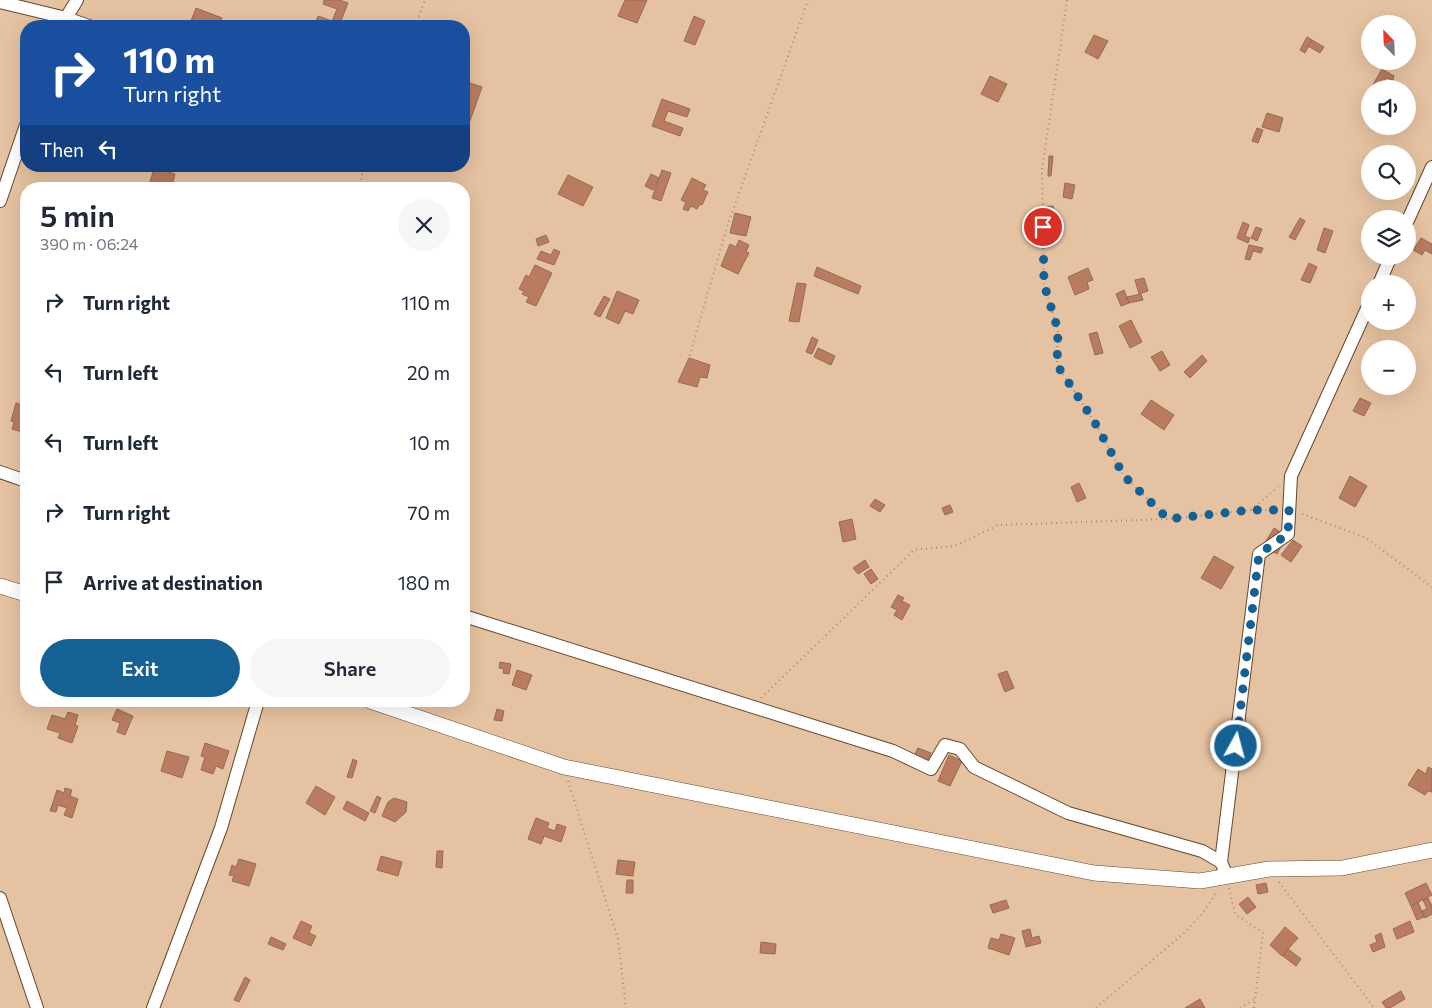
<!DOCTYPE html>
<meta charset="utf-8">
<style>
body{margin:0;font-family:Commissioner,sans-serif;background:#f6f6f7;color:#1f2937;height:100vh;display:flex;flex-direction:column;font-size:19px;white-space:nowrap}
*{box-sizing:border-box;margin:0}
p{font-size:16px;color:#747a83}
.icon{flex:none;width:28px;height:28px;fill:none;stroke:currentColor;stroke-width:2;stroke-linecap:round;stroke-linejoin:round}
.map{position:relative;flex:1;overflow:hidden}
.side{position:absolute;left:20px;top:182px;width:450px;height:525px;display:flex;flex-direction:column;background:#fff;border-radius:20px;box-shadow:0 5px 20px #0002}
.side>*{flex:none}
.top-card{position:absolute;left:20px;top:20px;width:450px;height:152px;border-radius:20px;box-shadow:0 5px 20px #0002;background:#1a4fa0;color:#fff;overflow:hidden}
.needle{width:32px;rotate:337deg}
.fabs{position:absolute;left:1361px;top:15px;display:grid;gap:10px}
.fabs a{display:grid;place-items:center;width:55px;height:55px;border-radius:50%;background:#fff;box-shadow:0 5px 20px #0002;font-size:25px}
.pin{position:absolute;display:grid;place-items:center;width:42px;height:42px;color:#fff;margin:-21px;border:2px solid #fff;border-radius:50%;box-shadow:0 1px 5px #0007}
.me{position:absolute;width:55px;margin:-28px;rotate:7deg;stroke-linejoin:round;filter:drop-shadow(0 0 4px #0008)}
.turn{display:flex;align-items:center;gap:18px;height:105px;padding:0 20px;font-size:22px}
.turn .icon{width:65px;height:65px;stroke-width:2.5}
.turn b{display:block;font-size:35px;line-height:42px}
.then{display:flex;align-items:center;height:48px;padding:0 20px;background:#0003;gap:10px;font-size:19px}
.round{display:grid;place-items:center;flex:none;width:52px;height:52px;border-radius:26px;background:#f6f6f7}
.head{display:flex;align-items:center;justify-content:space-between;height:85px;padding:0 20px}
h1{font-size:30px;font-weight:600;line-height:38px}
.primary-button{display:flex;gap:10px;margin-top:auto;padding:10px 20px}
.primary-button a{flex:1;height:58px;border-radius:30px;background:#166194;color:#fff;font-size:20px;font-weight:600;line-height:58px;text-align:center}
.primary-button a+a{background:#f6f6f7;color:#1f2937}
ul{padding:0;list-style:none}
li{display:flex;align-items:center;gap:15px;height:70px;padding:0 20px}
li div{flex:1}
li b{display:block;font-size:19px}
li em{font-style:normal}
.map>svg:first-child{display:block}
.building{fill:#ba7c60;stroke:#946b59}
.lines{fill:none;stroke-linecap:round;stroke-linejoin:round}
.minor-casing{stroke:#65472a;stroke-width:14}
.tertiary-casing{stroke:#65472a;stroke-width:16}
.path{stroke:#a5896f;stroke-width:2;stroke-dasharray:1 4;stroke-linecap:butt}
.minor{stroke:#fff;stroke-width:12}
.tertiary{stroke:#fff;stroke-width:15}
.route{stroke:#166194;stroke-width:9;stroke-dasharray:0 16.2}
</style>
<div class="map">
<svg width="1432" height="1008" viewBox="0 0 1432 1008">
<rect width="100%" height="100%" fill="#e5c2a1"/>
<!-- building -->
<g class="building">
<polygon points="324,0 340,0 348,3 339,26 321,26 315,24 318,16 332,21 337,9 323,4"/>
<polygon points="625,0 647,0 637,23 618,16"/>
<polygon points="196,8 222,18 219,26 189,26"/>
<polygon points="694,16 705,21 695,45 684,41"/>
<polygon points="1094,35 1108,41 1098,59 1085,52"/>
<polygon points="1307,37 1312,40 1305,53 1300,50"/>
<polygon points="1312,40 1324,47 1320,53 1308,46"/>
<polygon points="1382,69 1394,76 1393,80 1386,78 1380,89 1371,88"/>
<polygon points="990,76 1007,84 998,102 981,94"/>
<polygon points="464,81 482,87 467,129 464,128"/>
<polygon points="662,99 690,109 687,117 668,111 664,121 683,128 680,136 652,126"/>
<polygon points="1267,113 1283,118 1279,132 1262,127"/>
<polygon points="1257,128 1263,130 1258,143 1252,141"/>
<polygon points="1049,156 1053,156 1051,176 1048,176"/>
<polygon points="154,168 175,174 171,189 148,189"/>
<polygon points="662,170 671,173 661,201 652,198"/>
<polygon points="651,174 659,178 653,190 645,186"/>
<polygon points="568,175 593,187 583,206 558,194"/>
<polygon points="692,178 706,185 703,190 708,192 702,205 700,204 697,209 691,206 688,211 683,209 686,202 681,200"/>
<polygon points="1065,183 1075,185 1072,199 1063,197"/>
<polygon points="1053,206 1054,214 1045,215 1044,207"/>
<polygon points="735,213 751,217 746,236 730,233"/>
<polygon points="1300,218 1305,221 1295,240 1289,237"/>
<polygon points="1243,222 1249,225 1245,236 1250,238 1248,243 1237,238"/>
<polygon points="1256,227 1262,229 1257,241 1251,238"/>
<polygon points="1324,228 1333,231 1325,253 1317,250"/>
<polygon points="546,235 549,242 538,246 536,239"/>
<polygon points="1421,238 1432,244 1432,254 1425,250 1422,255 1413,250"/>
<polygon points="739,240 749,245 746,252 749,253 738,274 721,266 730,244 736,247"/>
<polygon points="1249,245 1263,248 1261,253 1253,251 1250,260 1245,259"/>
<polygon points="554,249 560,252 554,265 537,259 541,251 551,255"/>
<polygon points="1309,263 1317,267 1310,283 1301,280"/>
<polygon points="535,265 552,273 536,306 526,302 529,297 522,294 524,291 519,289 526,275 529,277"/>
<polygon points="817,267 861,286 858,294 814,276"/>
<polygon points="1088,268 1093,280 1087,282 1089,289 1075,295 1068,277"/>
<polygon points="1144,278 1148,291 1139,294 1135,280"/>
<polygon points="797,283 806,284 799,322 789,321"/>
<polygon points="1124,290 1129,303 1121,306 1116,294"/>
<polygon points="617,291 639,300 633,314 625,311 619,324 606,318"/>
<polygon points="1141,294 1143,300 1129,303 1127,297"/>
<polygon points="604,296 610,299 600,317 594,314"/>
<polygon points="1131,320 1142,342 1130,348 1119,326"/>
<polygon points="1097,332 1103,353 1095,355 1089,334"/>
<polygon points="812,337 818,340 812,354 806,352"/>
<polygon points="818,348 835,356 831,365 814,357"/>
<polygon points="1162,351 1170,365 1160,371 1151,357"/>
<polygon points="1202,355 1207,361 1190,378 1184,372"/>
<polygon points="689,358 710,365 707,378 700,377 697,387 678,382"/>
<polygon points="1360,398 1371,403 1364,416 1353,411"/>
<polygon points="1151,400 1174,415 1164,430 1141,414"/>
<polygon points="16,403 26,406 26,433 12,429 14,422 11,421"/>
<polygon points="1350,476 1367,486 1355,507 1339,498"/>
<polygon points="1079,483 1086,498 1077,502 1071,487"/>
<polygon points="875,499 885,505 880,512 870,506"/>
<polygon points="950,505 953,512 945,515 942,508"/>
<polygon points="852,519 856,539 843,542 839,522"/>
<polygon points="1274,528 1287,536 1277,554 1263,546"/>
<polygon points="1293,540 1302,546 1291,562 1281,555"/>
<polygon points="1214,556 1234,567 1221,589 1201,578"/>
<polygon points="865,560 869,567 858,574 853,568"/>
<polygon points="871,569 878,579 871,584 864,574"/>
<polygon points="898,595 904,598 902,601 910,605 902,620 894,615 897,610 891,607"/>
<polygon points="500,662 511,664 509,674 503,673 504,669 499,668"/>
<polygon points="517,670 532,675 526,690 512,685"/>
<polygon points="1007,671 1014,688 1005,692 998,674"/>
<polygon points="115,701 132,701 131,707 114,703"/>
<polygon points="117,709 133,716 125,735 117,732 120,723 112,720"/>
<polygon points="497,709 504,711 502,721 494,720"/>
<polygon points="68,712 78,715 75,725 78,726 72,743 58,738 60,733 47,729 52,715 65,719"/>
<polygon points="205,743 229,751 223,769 216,766 213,774 201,770 205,757 201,756"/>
<polygon points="918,748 931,753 927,762 914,756"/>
<polygon points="167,751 189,757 182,778 161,771"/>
<polygon points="949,755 962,761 950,786 938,781"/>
<polygon points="353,759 357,761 352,778 347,777"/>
<polygon points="1428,767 1432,769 1432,792 1428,791 1425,795 1408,785 1418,769 1426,774"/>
<polygon points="316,786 335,797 325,815 306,803"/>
<polygon points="65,788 72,790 70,796 78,799 72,818 64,815 67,808 58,805 56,812 50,811 57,790 64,793"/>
<polygon points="377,796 381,798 375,813 370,811"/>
<polygon points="394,798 407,802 406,812 395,822 382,816 388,802"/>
<polygon points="347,801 369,813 365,821 343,809"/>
<polygon points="536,818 549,823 547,828 555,831 557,824 566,827 561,842 544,836 541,844 528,839"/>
<polygon points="437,851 443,851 442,868 436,867"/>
<polygon points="381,856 402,862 398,876 377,870"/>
<polygon points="239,859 256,864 249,886 232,881 234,876 229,875 232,865 236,867"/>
<polygon points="618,860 635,862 633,876 616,874"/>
<polygon points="627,880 633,880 633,893 626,893"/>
<polygon points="1266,883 1268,892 1258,894 1256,885"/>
<polygon points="1426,883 1432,895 1411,906 1405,893"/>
<polygon points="1248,897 1256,907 1247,914 1239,904"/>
<polygon points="1428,898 1432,906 1432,914 1425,918 1422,911 1427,909 1423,900"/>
<polygon points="1006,900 1009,908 993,913 990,905"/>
<polygon points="1418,902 1424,917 1417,920 1411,906"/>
<polygon points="301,921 312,926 309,933 316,936 311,946 293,938"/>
<polygon points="1410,921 1414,932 1397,939 1393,929"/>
<polygon points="1285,927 1298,938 1282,956 1270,945"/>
<polygon points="1030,929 1032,938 1039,936 1041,943 1026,947 1022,931"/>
<polygon points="1381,933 1385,947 1373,952 1370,945 1377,942 1375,936"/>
<polygon points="1001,934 1015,938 1009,955 988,948 991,938 999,940"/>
<polygon points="271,937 286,944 283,950 268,944"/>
<polygon points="761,942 776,944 775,954 760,953"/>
<polygon points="1288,949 1301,959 1296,966 1283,956"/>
<polygon points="245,977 250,980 239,1002 234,1000"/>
<polygon points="1401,991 1405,999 1390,1008 1386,1008 1382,1002"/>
<polygon points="1200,999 1205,1008 1185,1008"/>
</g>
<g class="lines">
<!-- minor casing -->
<g class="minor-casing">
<g id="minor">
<polyline points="0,2 66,18 89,26"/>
<polyline points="61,26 77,0"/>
<polyline points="0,201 26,125"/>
<polyline points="1408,220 1432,167"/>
<polyline points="1379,284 1391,256"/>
<polyline points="0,472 26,481"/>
<polyline points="464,616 893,751 931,769 945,745 960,749 974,767 1068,813 1202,851 1221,862"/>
<polyline points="1224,869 1221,862 1259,554 1288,534 1291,476 1370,302"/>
<polyline points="0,898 37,1008"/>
<polyline points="153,1008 221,828 258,701"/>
</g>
</g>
<!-- tertiary casing -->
<g class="tertiary-casing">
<g id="tertiary">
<polyline points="0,586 26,594"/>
<polyline points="370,701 564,767 1094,873 1200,881 1269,869 1342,868 1432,850"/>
</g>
</g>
<!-- path -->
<g class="path">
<polyline points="1067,0 1042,170 1044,284 1058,330 1057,365 1094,421 1124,476 1168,519"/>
<polyline points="415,26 425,0"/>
<polyline points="357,189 365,166"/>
<polyline points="684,375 727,227 808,0"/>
<polyline points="1251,510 1278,487"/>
<polyline points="1302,514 1366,538 1432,587"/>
<polyline points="761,698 914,550 955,546 998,525 1168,519 1251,510 1276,510"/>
<polyline points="568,781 618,939 626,1008"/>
<polyline points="1279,882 1374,1008"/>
<polyline points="1229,888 1235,914 1263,933 1254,1008"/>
<polyline points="1096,1008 1183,934 1202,914 1216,893"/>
<polyline points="1240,1008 1255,999"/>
</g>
<!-- minor -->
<use href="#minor" class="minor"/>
<!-- tertiary -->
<use href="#tertiary" class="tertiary"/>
</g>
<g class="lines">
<!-- route -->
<polyline class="route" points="1043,227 1044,284 1058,330 1057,365 1094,421 1124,476 1168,519 1251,510 1289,510 1288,534 1259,554 1236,746"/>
</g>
</svg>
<div class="fabs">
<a><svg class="needle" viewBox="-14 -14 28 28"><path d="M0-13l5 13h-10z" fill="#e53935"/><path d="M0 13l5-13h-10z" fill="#747a83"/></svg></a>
<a><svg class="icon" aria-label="sound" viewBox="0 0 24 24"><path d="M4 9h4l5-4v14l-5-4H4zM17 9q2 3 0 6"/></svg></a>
<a><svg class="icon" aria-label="search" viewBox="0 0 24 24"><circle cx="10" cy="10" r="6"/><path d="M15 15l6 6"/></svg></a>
<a><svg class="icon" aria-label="layers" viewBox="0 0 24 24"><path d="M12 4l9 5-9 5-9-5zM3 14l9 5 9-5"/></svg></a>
<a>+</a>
<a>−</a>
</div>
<div class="pin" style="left:1043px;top:227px;background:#d93025"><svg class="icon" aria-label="arrive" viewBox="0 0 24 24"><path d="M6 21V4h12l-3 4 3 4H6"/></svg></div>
<svg class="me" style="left:1236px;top:746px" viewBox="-20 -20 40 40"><circle r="17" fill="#166194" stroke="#fff" stroke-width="3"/><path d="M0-11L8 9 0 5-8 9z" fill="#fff"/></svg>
<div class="top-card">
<div class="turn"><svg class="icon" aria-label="right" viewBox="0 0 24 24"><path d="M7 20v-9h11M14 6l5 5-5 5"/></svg><div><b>110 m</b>Turn right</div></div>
<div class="then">Then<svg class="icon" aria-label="left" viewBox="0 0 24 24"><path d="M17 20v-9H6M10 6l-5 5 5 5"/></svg></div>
</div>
<section class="side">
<div class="head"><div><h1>5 min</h1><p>390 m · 06:24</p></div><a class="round"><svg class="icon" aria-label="close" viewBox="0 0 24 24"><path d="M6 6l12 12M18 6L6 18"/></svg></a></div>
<ul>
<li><svg class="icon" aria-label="right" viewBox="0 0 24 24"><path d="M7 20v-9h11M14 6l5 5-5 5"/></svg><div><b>Turn right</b></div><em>110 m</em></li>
<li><svg class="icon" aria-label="left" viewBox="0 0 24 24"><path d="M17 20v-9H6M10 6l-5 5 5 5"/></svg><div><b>Turn left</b></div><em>20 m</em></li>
<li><svg class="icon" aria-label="left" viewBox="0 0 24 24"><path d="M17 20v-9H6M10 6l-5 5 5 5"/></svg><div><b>Turn left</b></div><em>10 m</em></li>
<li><svg class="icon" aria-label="right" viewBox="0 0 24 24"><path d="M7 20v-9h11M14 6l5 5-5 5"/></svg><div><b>Turn right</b></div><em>70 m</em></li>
<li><svg class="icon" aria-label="arrive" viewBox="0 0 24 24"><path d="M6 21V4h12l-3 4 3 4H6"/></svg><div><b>Arrive at destination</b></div><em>180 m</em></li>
</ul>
<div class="primary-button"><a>Exit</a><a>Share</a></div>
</section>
</div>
